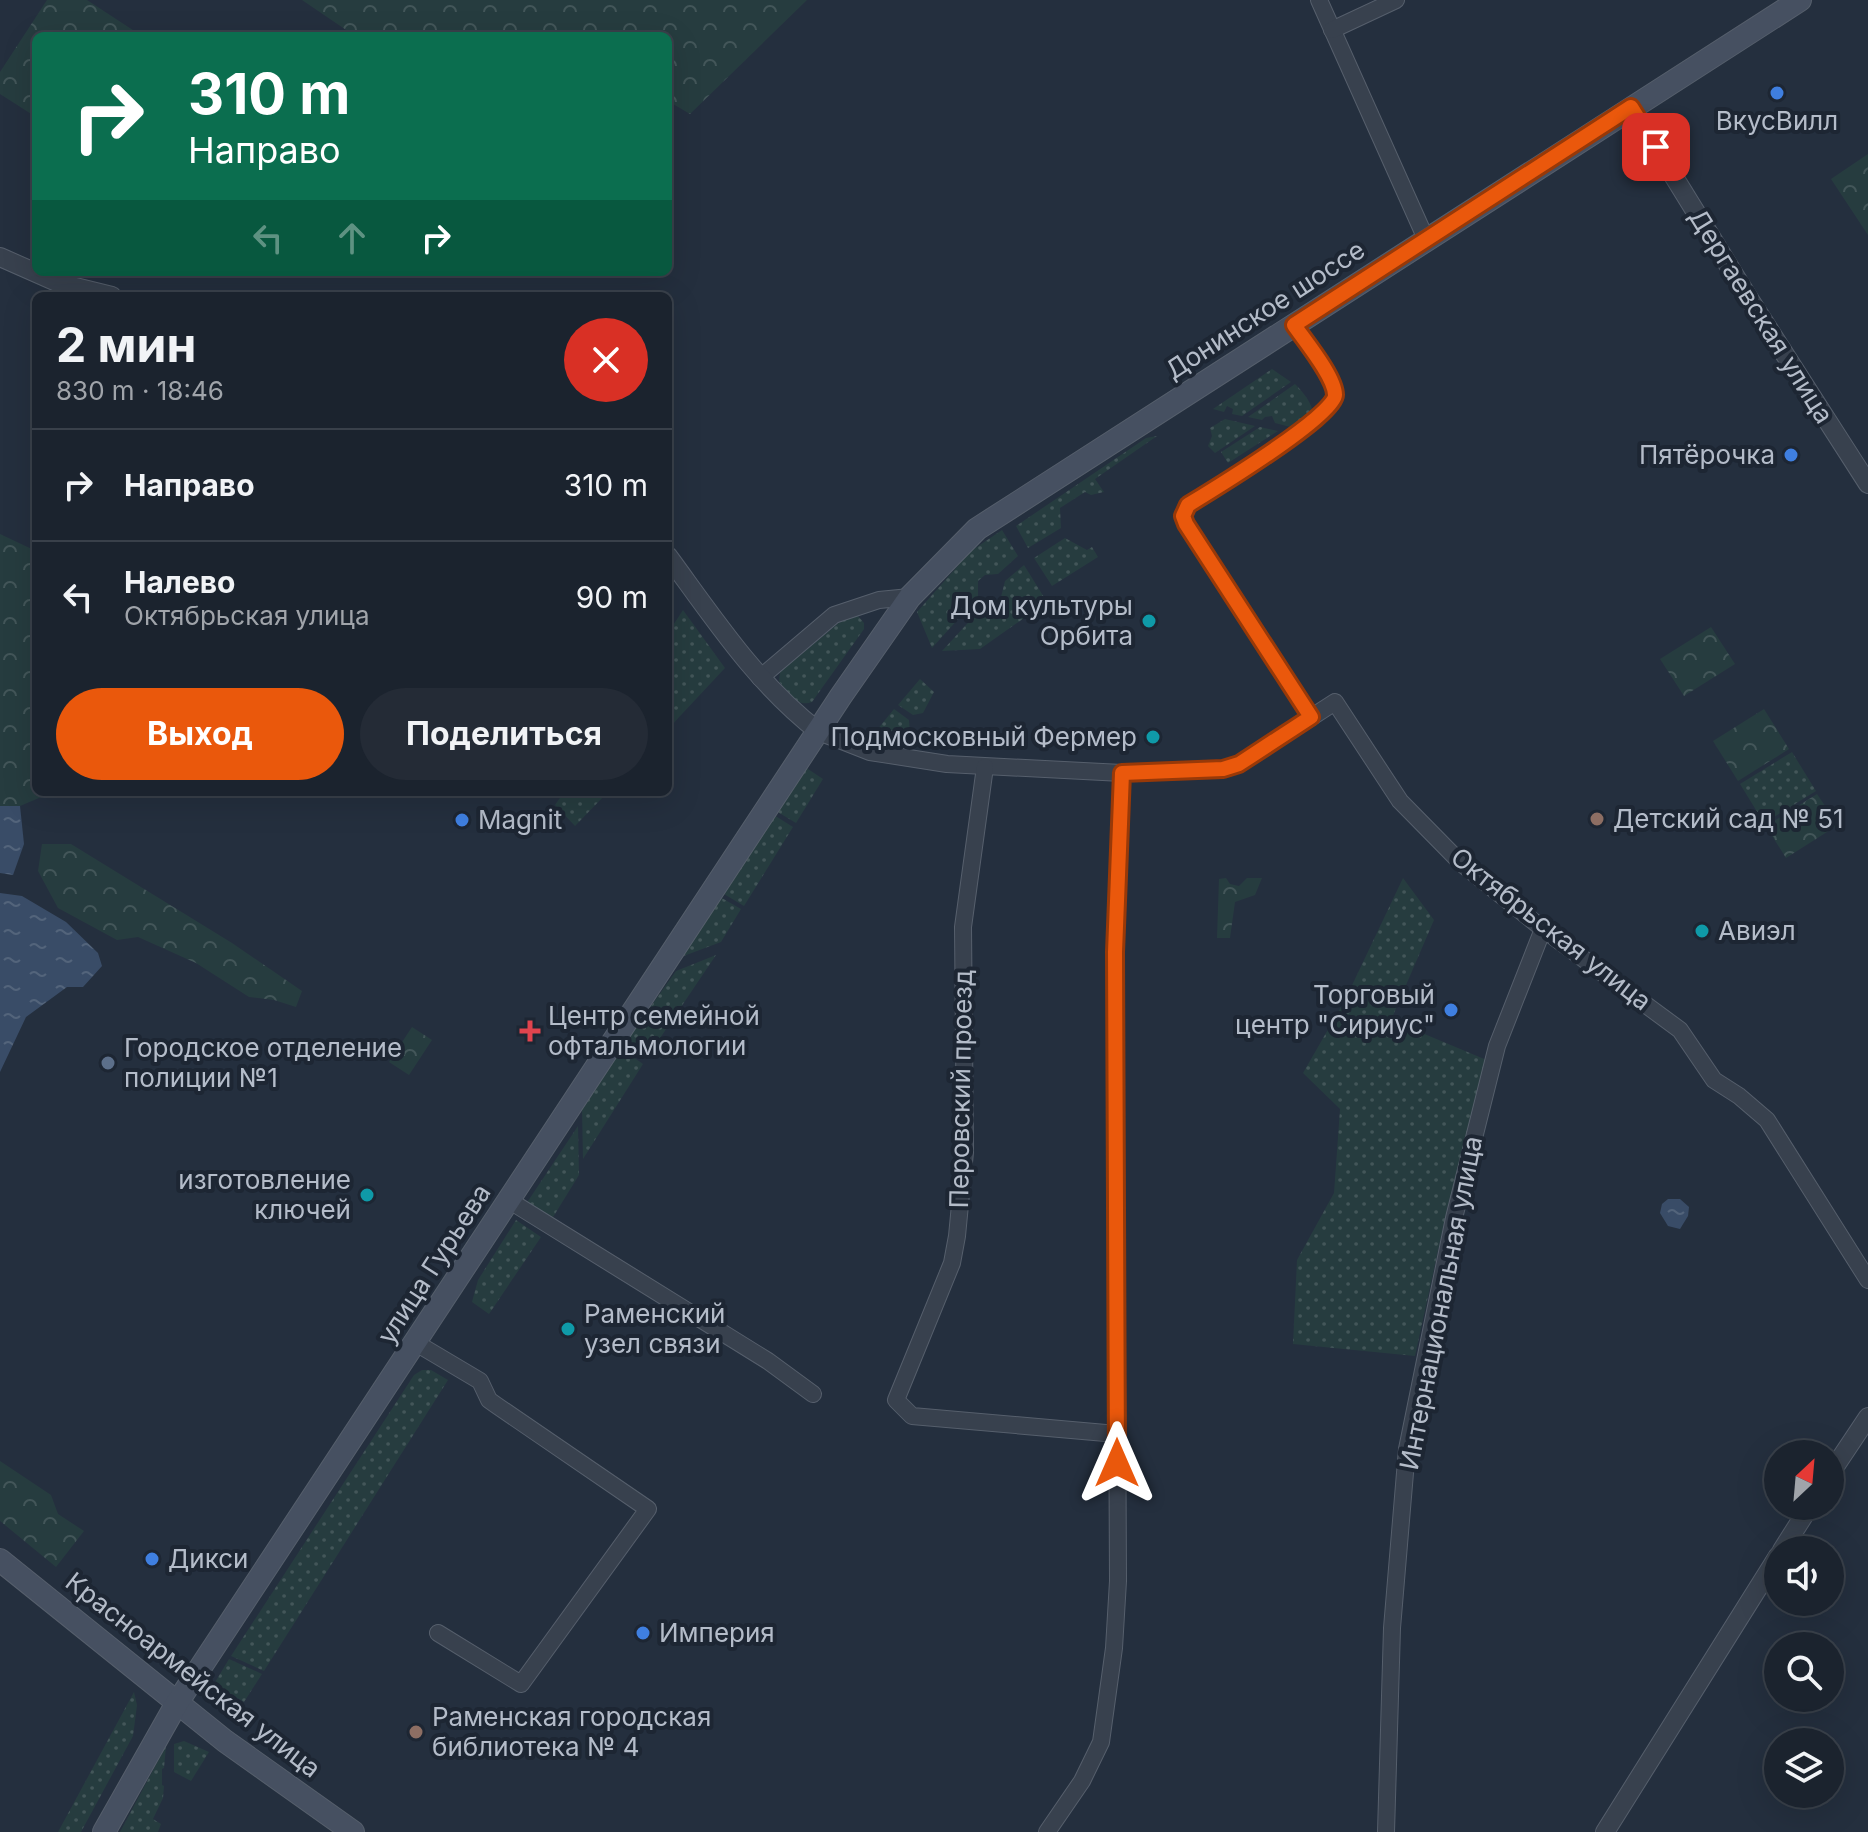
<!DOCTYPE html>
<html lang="ru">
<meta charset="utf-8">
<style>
body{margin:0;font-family:Inter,sans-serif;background:#242b36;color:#f1f3f6;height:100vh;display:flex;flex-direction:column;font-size:30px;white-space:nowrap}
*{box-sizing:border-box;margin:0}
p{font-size:26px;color:#a0a4aa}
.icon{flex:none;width:44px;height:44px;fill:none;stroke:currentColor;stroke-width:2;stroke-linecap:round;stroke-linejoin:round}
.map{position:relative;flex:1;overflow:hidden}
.details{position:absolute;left:32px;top:292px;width:640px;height:504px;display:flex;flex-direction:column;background:#1b232e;border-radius:12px;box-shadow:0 8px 32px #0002,0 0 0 2px #39404a}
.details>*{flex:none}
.guide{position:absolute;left:32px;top:32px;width:640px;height:244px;border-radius:12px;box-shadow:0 8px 32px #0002,0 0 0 2px #39404a;background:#0b6e4f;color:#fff;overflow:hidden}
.needle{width:52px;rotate:26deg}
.controls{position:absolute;left:1764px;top:1440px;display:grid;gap:16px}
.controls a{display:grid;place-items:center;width:80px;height:80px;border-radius:50%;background:#1b232e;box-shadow:0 8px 32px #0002,0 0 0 2px #39404a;font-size:40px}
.pin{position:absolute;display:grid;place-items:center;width:68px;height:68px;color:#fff;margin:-34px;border-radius:16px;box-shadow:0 4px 12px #0006}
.me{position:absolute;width:88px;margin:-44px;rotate:0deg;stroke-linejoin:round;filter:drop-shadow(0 0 6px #0008)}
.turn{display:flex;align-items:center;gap:28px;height:168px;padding:0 24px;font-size:36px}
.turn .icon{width:104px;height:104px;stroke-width:2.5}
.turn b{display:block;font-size:56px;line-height:68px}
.lanes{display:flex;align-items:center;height:76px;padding:0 24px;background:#0003;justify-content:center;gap:40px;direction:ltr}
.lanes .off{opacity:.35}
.round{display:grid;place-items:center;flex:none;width:84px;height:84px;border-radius:42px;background:#242b36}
.overview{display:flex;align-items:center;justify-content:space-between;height:136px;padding:0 24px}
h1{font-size:48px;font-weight:700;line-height:60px}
.action{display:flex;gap:16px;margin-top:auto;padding:16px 24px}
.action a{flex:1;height:92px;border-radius:48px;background:#ea580c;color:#fff;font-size:32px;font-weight:700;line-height:92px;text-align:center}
.action a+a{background:#242b36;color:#f1f3f6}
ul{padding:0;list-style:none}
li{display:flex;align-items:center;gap:24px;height:112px;padding:0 24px;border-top:2px solid #39404a}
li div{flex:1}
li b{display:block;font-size:30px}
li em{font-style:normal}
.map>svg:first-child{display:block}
.grass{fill:url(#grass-dots)}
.forest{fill:url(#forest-crowns)}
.water{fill:url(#water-ripples)}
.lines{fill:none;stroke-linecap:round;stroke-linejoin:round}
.minor-casing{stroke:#565f6c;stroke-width:18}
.tertiary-casing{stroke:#565f6c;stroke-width:20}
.secondary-casing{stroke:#565f6c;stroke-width:24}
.minor{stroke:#38414e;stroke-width:16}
.tertiary{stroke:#38414e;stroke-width:18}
.secondary{stroke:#465061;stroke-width:22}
.route-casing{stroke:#983908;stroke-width:20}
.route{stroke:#ea580c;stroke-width:14}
.shop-dot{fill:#3f7fe0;stroke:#1d2633;stroke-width:3}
.culture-dot{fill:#0f9aa8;stroke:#1d2633;stroke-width:3}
.education-dot{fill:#8d6e63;stroke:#1d2633;stroke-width:3}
.health-dot{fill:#e0444e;stroke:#1d2633;stroke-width:3}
.service-dot{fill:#5c6f8a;stroke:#1d2633;stroke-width:3}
.labels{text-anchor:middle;stroke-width:8;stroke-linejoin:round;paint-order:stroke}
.poi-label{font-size:26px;fill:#b4bcc9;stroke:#1d2633;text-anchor:start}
.street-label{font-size:26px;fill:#b4bcc9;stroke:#1d2633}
</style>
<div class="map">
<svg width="1868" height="1832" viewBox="0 0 1868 1832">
<defs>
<pattern id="grass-dots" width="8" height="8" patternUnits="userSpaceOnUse" patternTransform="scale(2)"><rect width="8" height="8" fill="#263c3f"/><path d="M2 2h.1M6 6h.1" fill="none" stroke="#435659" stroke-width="1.8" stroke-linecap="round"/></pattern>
<pattern id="forest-crowns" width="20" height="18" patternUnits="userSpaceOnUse" patternTransform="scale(2)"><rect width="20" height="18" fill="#263c3f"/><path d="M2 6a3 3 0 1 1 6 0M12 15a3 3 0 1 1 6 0" fill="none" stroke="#435659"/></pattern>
<pattern id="water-ripples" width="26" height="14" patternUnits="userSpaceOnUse" patternTransform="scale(2)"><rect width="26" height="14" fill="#394c67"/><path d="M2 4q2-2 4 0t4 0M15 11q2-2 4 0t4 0" fill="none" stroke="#53647b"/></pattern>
</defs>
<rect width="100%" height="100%" fill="#242f3e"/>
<!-- grass -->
<g class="grass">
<polygon points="1272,369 1291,382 1242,416 1232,414 1233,409 1227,406 1224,412 1213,409"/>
<path d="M 1295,384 C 1305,394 1312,403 1314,417 L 1298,429 L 1275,423 L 1272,416 L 1265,417 L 1262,420 L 1248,417 Z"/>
<polygon points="1225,419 1255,426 1215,453 1208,446 1212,436 1210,428"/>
<polygon points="1260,427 1278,431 1228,463 1221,452"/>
<polygon points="1157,436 1095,479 1104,492 1091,495 1085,492 1060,508 1061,528 1028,548 1016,526 1146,438"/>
<polygon points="1002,530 1018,556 998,574 985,575 978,581 978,597 932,648 917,612 971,551"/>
<polygon points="1065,538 1087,550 1092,547 1098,557 1052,586 1034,558"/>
<polygon points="1024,565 1047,602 980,649 942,651 988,601 995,602 1001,597 1005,581"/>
<polygon points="683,610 725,668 668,729 668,633"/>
<path d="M 847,616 L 858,616 L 864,623 L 864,629 L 812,702 C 797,708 787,693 779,681 L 780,672 Z"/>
<polygon points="920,679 934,692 923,713 913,715 898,705"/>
<polygon points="894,709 909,720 910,733 901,749 868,741"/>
<polygon points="1792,752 1816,791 1764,823 1740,784"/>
<polygon points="805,767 823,779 796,823 776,811"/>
<polygon points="564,792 608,792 575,826 555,805"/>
<polygon points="774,815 793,827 744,906 724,894"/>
<polygon points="1403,878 1434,920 1391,1020 1489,1061 1448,1205 1415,1356 1293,1344 1297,1260 1334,1193 1340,1109 1303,1073 1345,1000"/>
<polygon points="720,897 741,909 721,942 681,957"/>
<polygon points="716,955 646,1059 624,1044 676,971"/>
<polygon points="622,1049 643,1064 583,1159 582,1110"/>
<polygon points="578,1126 579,1175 550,1222 526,1204"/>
<polygon points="516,1220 541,1237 489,1314 472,1302 478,1280"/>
<polygon points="422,1370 431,1370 448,1380 264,1671 231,1656 414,1375"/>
<polygon points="229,1659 262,1674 244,1702 214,1684"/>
<polygon points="134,1692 137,1705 133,1736 81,1832 58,1832"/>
<polygon points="184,1741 209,1752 191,1781 174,1772 174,1744"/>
<polygon points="166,1746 164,1768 162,1769 162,1785 164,1786 163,1798 153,1819 161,1824 158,1832 120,1832"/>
</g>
<!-- forest -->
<g class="forest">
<polygon points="47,0 87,0 142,36 36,36 36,117 0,94 0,72"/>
<polygon points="302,0 807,0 690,114 668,101 668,36 470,36 445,31 425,36 355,36"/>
<polygon points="1868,154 1868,235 1831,179"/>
<polygon points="0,534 36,551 36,792 53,792 20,806 0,806"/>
<polygon points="1711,627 1735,664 1684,696 1660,659"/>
<polygon points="1764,709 1789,749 1738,781 1713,741"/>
<polygon points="1817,794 1838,825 1786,858 1766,826"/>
<polygon points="42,844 71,844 232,943 302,991 296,1007 274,1000 249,997 196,963 138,937 117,940 58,908 38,871"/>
<polygon points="1226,878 1230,884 1239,886 1247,878 1262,878 1255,895 1235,902 1230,938 1217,938 1219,879"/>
<polygon points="412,1027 432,1040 409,1075 389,1062"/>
<polygon points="0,1461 51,1495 58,1514 84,1531 56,1567 0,1521"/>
</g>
<!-- water -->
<g class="water">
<polygon points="0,806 20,806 24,844 13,875 0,873"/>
<polygon points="0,893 22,896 66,922 98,953 102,966 83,987 67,987 26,1017 0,1072"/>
<polygon points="1668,1199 1680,1199 1689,1207 1688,1216 1680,1229 1668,1226 1660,1213 1662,1204"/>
</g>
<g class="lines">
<!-- minor casing -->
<g class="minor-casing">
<g id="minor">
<polyline points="1319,0 1426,239"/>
<polyline points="1332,30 1396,0"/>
<path d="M 1294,325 C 1305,341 1335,377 1335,395 C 1336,415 1210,491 1188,505 L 1183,516 L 1186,524 L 1311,717"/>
<polyline points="760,678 834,615 879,600 910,597"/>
<polyline points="819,732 870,752 947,764 1122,773 1223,769 1239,764 1335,702 1400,801 1461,863 1543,929 1680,1030 1714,1080 1739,1096 1767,1120 1868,1280"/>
<polyline points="985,767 963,927 965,1152 957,1236 952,1263 896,1400 912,1416 1117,1434"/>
<polyline points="510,1201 768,1361 813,1394"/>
<polyline points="416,1343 480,1381 489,1400 496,1405 648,1509 521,1684 438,1633"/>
<polyline points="1047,1832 1082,1781 1101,1742 1114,1648 1118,1581 1115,952 1122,773"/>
<polyline points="1386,1832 1392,1628 1407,1449 1454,1218 1497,1046 1543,929"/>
</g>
</g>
<!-- tertiary casing -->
<g class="tertiary-casing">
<g id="tertiary">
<polyline points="1631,107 1748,297 1868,484"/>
<polyline points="0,257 59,283 112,296"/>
<path d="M 668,556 C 715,620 756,683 819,732"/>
<polyline points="1830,1474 1868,1417"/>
<polyline points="1782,1550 1810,1506"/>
<polyline points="1605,1832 1778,1556"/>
</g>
</g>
<!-- secondary casing -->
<g class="secondary-casing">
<g id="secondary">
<polyline points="0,1560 225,1741 353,1832"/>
<polyline points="104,1832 177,1703 841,696 910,597 977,529 1800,0"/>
</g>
</g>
<!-- minor -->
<use href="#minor" class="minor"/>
<!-- tertiary -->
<use href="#tertiary" class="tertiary"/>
<!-- secondary -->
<use href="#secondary" class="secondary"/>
</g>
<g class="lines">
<!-- route casing -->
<g class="route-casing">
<path id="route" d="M 1117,1463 L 1115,952 L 1122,773 L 1223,769 L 1239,764 L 1311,717 L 1186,524 L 1183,516 L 1188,505 C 1211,491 1336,415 1335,395 C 1335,377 1305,341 1294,325 L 1631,107 L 1656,147"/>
</g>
<!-- route -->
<use href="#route" class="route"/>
</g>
<!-- markers -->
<g class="shop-dot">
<circle cx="1777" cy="93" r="8"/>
<circle cx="1791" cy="455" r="8"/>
<circle cx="462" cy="820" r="8"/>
<circle cx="1451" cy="1010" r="8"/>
<circle cx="152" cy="1559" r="8"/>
<circle cx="643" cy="1633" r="8"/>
</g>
<g class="culture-dot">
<circle cx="1149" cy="621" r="8"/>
<circle cx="1153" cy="737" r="8"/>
<circle cx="1702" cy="931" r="8"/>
<circle cx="367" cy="1195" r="8"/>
<circle cx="568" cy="1329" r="8"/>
</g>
<g class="education-dot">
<circle cx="1597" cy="819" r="8"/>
<circle cx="416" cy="1732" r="8"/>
</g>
<path class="health-dot" d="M526 1019h8v8h8v8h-8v8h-8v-8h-8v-8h8z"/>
<circle class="service-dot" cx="108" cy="1063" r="8"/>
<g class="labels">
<!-- poi labels -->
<g class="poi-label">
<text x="1777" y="130" text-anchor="middle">ВкусВилл</text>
<text x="1775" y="464" text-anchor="end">Пятёрочка</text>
<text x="1133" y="615" text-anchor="end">Дом культуры<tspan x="1133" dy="30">Орбита</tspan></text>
<text x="1137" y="746" text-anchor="end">Подмосковный Фермер</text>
<text x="1613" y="828">Детский сад № 51</text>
<text x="478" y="829">Magnit</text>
<text x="1718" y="940">Авиэл</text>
<text x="1435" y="1004" text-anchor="end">Торговый<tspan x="1435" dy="30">центр "Сириус"</tspan></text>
<text x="548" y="1025">Центр семейной<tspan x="548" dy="30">офтальмологии</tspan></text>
<text x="124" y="1057">Городское отделение<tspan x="124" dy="30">полиции №1</tspan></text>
<text x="351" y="1189" text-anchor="end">изготовление<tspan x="351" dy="30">ключей</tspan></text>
<text x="584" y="1323">Раменский<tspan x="584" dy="30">узел связи</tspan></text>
<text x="168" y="1568">Дикси</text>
<text x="659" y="1642">Империя</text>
<text x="432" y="1726">Раменская городская<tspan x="432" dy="30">библиотека № 4</tspan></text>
</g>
<!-- street labels -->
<g class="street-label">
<text transform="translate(1265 310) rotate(-33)" y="9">Донинское шоссе</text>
<text transform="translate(1761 316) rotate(58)" y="9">Дергаевская улица</text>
<text transform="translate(1551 929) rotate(38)" y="9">Октябрьская улица</text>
<text transform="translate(961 1089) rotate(-89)" y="9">Перовский проезд</text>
<text transform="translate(434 1264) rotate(-57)" y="9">улица Гурьева</text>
<text transform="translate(1441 1303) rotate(-79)" y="9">Интернациональная улица</text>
<text transform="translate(193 1675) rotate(38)" y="9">Красноармейская улица</text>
</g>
</g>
</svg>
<div class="controls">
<a><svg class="needle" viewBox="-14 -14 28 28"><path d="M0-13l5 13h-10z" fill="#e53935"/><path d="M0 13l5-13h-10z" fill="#a0a4aa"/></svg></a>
<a><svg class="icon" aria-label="sound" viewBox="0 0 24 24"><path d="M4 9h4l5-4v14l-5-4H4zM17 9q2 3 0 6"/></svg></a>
<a><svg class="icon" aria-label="search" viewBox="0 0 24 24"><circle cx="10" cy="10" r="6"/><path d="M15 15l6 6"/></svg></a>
<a><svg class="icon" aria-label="layers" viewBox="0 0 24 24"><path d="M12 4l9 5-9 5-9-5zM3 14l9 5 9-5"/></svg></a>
</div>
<div class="pin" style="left:1656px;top:147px;background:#d93025"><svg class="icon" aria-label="arrive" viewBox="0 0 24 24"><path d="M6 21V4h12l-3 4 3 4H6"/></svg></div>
<svg class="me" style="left:1117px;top:1463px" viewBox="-20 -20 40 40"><path d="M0-17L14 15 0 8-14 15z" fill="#ea580c" stroke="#fff" stroke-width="4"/></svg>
<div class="guide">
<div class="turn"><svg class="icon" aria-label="right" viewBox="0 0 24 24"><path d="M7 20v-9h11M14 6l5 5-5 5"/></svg><div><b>310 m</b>Направо</div></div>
<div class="lanes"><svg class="icon off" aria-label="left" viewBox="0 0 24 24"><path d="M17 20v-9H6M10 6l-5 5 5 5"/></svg><svg class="icon off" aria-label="ahead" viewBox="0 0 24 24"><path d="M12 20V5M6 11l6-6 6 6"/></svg><svg class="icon" aria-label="right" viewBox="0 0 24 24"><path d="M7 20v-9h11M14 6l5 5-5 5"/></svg></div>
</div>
<section class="details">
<div class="overview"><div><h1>2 мин</h1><p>830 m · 18:46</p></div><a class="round" style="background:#d93025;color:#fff"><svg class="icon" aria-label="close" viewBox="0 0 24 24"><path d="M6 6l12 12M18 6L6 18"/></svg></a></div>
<ul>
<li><svg class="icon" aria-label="right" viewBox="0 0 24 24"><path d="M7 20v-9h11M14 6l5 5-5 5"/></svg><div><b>Направо</b></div><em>310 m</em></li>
<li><svg class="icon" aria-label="left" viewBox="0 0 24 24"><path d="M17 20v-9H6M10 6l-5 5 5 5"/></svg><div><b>Налево</b><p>Октябрьская улица</p></div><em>90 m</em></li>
</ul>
<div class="action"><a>Выход</a><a>Поделиться</a></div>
</section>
</div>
